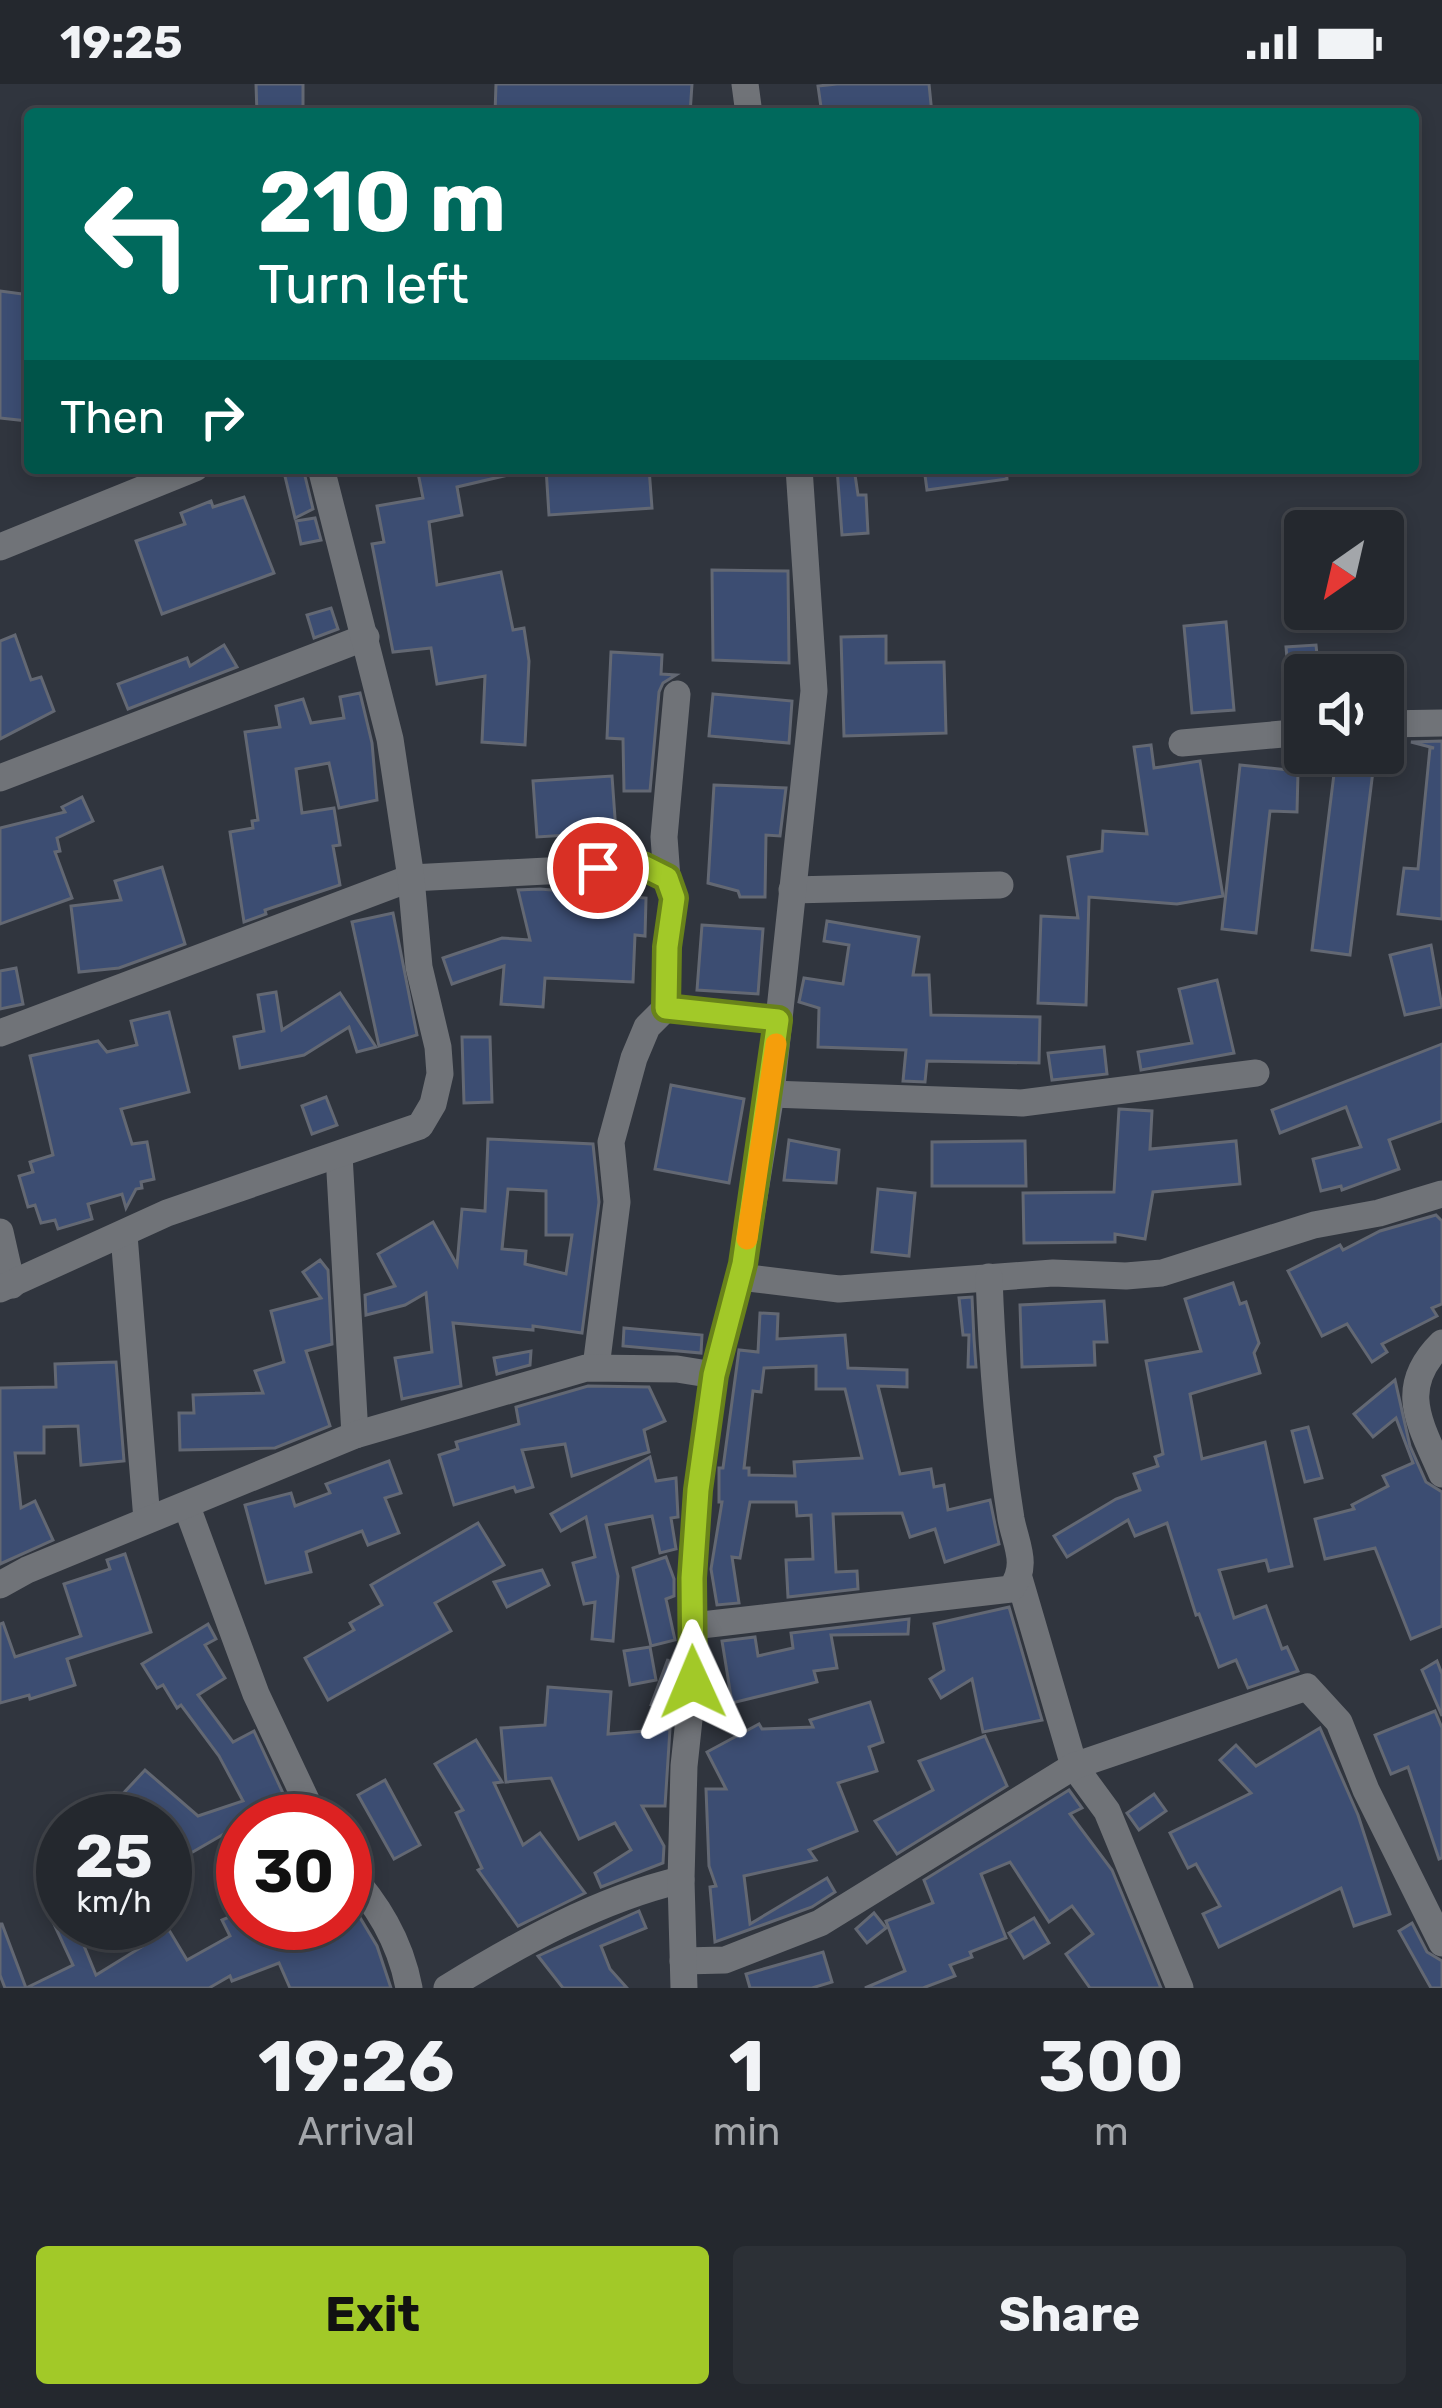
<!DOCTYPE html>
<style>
body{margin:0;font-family:Rubik,sans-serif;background:#2c3036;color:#f1f3f6;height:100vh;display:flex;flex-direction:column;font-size:45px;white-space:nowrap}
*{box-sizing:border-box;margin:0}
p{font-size:39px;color:#a3a6aa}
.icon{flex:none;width:66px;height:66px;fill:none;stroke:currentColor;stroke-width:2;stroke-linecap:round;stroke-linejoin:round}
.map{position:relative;height:1904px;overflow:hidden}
.details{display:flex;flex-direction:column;background:#24282e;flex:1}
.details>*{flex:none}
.top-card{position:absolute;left:24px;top:24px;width:1395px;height:366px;border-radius:12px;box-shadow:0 6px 18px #0003,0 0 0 3px #41444a;background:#00695c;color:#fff;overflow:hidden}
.needle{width:78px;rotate:214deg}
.fabs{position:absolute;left:1284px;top:426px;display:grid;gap:24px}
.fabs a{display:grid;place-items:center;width:120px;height:120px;border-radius:12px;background:#24282e;box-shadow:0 6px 18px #0003,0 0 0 3px #41444a;font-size:60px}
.speed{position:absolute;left:36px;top:1710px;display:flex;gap:24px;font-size:60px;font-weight:700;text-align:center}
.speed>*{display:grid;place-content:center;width:156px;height:156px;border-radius:50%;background:#24282e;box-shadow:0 6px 18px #0003,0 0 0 3px #41444a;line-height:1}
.speed small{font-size:30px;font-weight:400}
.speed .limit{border:18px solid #d22;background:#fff;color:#111}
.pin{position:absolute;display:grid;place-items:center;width:102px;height:102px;color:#fff;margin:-51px;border:6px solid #fff;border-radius:50%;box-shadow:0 3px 12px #0007}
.me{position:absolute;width:132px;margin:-66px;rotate:359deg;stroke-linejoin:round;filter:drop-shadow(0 0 9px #0008)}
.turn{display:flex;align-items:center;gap:42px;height:252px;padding:0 36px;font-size:54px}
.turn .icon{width:156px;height:156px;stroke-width:2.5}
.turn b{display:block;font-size:84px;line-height:102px}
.then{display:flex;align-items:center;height:114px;padding:0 36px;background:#0003;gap:24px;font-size:45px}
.eta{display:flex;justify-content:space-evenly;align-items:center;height:204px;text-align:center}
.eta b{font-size:72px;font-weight:700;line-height:84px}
.primary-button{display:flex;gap:24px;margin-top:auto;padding:24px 36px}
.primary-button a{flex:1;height:138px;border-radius:12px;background:#a2c928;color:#111;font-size:48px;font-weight:700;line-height:138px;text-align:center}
.primary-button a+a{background:#2c3036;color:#f1f3f6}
.status{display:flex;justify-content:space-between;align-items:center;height:84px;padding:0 60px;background:#24282e;direction:ltr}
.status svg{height:33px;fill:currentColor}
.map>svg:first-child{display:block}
.building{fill:#3c4d72;stroke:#636873;stroke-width:3;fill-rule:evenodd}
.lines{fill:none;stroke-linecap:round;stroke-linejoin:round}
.minor{stroke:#707378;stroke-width:27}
.route-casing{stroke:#69831a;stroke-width:30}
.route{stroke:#a2c928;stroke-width:21}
.slow{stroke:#f59e0b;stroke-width:21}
</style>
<div class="status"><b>19:25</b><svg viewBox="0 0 49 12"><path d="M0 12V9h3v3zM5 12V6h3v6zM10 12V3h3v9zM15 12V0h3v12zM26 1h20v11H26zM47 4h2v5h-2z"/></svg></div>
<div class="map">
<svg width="1442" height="1904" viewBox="0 0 1442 1904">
<rect width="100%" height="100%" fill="#30353e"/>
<!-- building -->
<g class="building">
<polygon points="256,0 303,0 303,30 257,30"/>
<polygon points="496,0 692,0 690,30 495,30"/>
<polygon points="837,0 929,0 932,30 822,30 818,2"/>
<polygon points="0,207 30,211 28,337 0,334"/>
<polygon points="283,384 303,384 313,425 295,434"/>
<polygon points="417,384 507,384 508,391 457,403 462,431 429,438 437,501 501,488 513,546 524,544 529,577 525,661 482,658 485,592 437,600 431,564 393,568 372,460 384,458 377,422 423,414"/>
<polygon points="546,384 649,384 652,424 549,431"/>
<polygon points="837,384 854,384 858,411 866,411 868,449 842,451"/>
<polygon points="924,384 1006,384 1007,395 927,406"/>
<polygon points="244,413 274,489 162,530 136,457 185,440 181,429 211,417 213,423"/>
<polygon points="315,434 321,456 301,460 296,437"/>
<polygon points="712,486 788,487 789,579 713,576"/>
<polygon points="331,524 338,545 314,554 307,531"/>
<polygon points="1226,538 1234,626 1192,629 1184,542"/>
<polygon points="15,551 31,596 41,593 54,627 0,655 0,557"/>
<polygon points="886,552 886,579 944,578 946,649 844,652 841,553"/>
<polygon points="224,561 237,583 128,625 118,600 187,574 190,582"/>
<polygon points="1316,561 1319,591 1305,591 1305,630 1292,631 1286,563"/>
<polygon points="611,568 662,571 661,590 676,591 663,599 659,608 650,707 624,707 623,655 607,654"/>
<polygon points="360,609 372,659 377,716 339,724 329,679 296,685 302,729 334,724 340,761 333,762 340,801 265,826 266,830 244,838 230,748 253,744 252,737 258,736 245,648 280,643 276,622 303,615 311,639 344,634 340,613"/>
<polygon points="713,610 792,617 789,659 709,652"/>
<polygon points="1442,657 1442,835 1398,830 1404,784 1418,785 1430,664 1434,664 1411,658"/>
<polygon points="1151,661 1154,684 1200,677 1223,812 1177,820 1089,813 1086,921 1038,919 1041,832 1078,834 1068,773 1102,767 1103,747 1147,750 1134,663"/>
<polygon points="1336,674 1374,679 1350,871 1312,866"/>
<polygon points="1240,681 1298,687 1297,728 1270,727 1256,849 1222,845"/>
<polygon points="612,692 616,748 537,753 533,697"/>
<polygon points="714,701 786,704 780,752 766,751 765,813 740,813 738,807 708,799"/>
<polygon points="82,713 93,737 57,754 60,767 55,768 72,814 0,840 0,744 65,728 62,723"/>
<polygon points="162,783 185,860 119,884 79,888 71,822 121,816 115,797"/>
<polygon points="540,805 646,814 645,852 635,851 633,898 545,894 543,923 501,920 504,882 452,900 443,874 502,854 530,856 518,806"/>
<polygon points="393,829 417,951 379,962 352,838"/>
<polygon points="827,837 919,853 913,891 929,891 931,931 1040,933 1039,979 927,977 925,998 903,997 906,966 818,963 819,924 799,918 804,894 843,900 849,861 824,857"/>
<polygon points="702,841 763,845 758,910 697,906"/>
<polygon points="1431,861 1442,923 1405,931 1390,871"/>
<polygon points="16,884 23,920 0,925 0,887"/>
<polygon points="1217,896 1234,969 1141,986 1138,968 1192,959 1179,905"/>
<polygon points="276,908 282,946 340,909 376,963 357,968 349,943 304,971 240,984 234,953 264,947 258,911"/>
<polygon points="169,928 189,1008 121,1025 132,1060 147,1058 154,1095 141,1098 142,1104 136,1105 126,1124 122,1110 88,1120 92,1135 58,1145 55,1136 41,1139 35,1121 28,1123 19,1092 33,1088 30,1078 53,1071 30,972 98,957 107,968 137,961 131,937"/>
<polygon points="462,953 490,953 492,1018 464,1019"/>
<polygon points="1442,960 1442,1037 1389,1056 1399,1085 1342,1106 1341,1102 1321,1107 1313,1075 1361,1063 1346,1023 1280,1049 1272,1026"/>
<polygon points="1104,963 1107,990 1052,996 1048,969"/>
<polygon points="671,1001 744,1015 729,1099 655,1085"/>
<polygon points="326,1013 337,1041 312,1050 302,1022"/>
<polygon points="1119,1025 1152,1027 1150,1065 1236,1057 1240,1100 1153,1108 1145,1155 1115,1150 1115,1158 1024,1159 1023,1109 1114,1108"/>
<path d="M 488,1055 L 593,1060 L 599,1118 L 582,1249 L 533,1242 L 533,1246 L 453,1239 L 461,1302 L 402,1315 L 395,1274 L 432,1268 L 426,1209 L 405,1221 L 366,1231 L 365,1211 L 395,1202 L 378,1170 L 433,1138 L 457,1181 L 462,1125 L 485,1127 ZM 508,1105 L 546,1107 L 546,1151 L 572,1151 L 566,1190 L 525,1180 L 526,1167 L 502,1165 Z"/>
<polygon points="789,1056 839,1066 836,1099 784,1096"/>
<polygon points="1025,1057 1026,1102 932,1102 932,1058"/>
<polygon points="878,1105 915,1109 909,1172 872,1168"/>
<polygon points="1436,1131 1442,1137 1442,1220 1432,1224 1437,1232 1382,1260 1387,1268 1372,1278 1347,1240 1322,1252 1288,1187 1340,1161 1343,1166 1380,1147"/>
<polygon points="320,1176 328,1186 332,1260 306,1267 330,1342 275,1364 180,1366 179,1329 194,1329 193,1311 263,1309 255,1287 284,1278 271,1227 321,1214 303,1188"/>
<polygon points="1233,1199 1240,1220 1246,1218 1259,1259 1254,1269 1260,1289 1190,1310 1202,1375 1265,1358 1292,1482 1269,1487 1266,1476 1219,1486 1234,1534 1266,1522 1282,1565 1287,1563 1298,1587 1248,1604 1236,1576 1219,1583 1199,1530 1196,1531 1167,1439 1135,1452 1128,1436 1067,1473 1054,1452 1116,1415 1140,1406 1134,1390 1158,1382 1155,1373 1163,1370 1146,1277 1201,1267 1185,1215"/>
<polygon points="972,1213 974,1255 976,1283 968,1283 969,1251 963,1251 959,1214"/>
<polygon points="1104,1217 1107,1258 1094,1258 1095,1281 1022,1283 1020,1221"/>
<path d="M 760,1229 L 778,1230 L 777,1255 L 845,1251 L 848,1284 L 907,1286 L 907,1303 L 878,1302 L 900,1390 L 931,1385 L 934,1403 L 944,1401 L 948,1426 L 990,1416 L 999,1460 L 945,1478 L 935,1445 L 910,1453 L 902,1429 L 833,1430 L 836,1488 L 857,1487 L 858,1505 L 788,1513 L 786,1476 L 813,1475 L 811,1431 L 797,1432 L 796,1418 L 750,1418 L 740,1474 L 732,1473 L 739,1519 L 717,1521 L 711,1485 L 722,1418 L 719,1418 L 719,1384 L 723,1384 L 739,1266 L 758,1268 ZM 816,1282 L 816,1305 L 845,1305 L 862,1374 L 794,1378 L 795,1392 L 749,1391 L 749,1384 L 744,1384 L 753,1307 L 761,1308 L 764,1284 Z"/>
<polygon points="624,1244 702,1251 701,1269 623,1262"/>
<polygon points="531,1267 530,1281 497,1290 494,1274"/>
<polygon points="116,1278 124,1377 81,1381 78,1342 44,1343 44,1369 15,1369 21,1424 35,1417 53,1456 0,1480 0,1304 56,1303 55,1280"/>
<polygon points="1395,1296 1410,1362 1426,1398 1442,1408 1442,1542 1411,1555 1375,1464 1325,1475 1315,1435 1354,1425 1352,1421 1388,1402 1383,1392 1413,1379 1396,1334 1373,1353 1354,1330"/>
<polygon points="588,1302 649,1303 665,1337 644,1346 649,1368 572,1392 565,1360 522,1366 533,1403 516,1408 514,1403 454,1421 439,1371 458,1365 456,1358 519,1340 516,1323"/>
<polygon points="1308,1343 1322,1394 1305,1398 1292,1347"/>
<polygon points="650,1373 656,1397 676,1394 678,1433 671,1434 676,1465 660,1469 652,1432 606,1441 618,1492 613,1557 592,1555 595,1518 584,1520 573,1479 595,1473 586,1433 561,1447 551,1430"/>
<polygon points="389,1377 401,1409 385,1414 399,1449 368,1461 362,1447 306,1468 311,1488 266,1499 245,1421 291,1409 295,1422 330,1409 326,1400"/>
<polygon points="478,1439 504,1481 435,1519 451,1547 328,1616 305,1574 354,1546 350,1539 382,1521 371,1501"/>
<polygon points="125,1470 151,1548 67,1575 75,1601 30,1615 29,1611 0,1619 0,1540 3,1539 15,1573 81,1552 64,1500 110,1485 107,1476"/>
<polygon points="666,1473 674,1495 674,1512 666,1515 675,1556 651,1562 633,1484"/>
<polygon points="542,1486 549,1501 507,1523 494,1498"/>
<polygon points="1009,1523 1042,1636 983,1648 972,1595 941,1614 930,1595 944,1586 934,1540"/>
<polygon points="909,1535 908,1550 831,1551 837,1584 814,1587 817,1598 732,1619 722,1557 755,1553 758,1572 793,1564 791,1549"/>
<polygon points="208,1540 216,1555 205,1561 225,1594 198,1611 233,1658 254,1647 296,1737 243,1737 240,1796 224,1750 165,1784 165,1737 142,1737 118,1715 145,1686 198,1732 243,1717 219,1672 181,1621 177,1624 163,1601 157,1604 142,1580"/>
<polygon points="650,1563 656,1596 630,1601 624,1567"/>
<polygon points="668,1575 672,1623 672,1629 651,1621"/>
<polygon points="1437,1577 1442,1590 1442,1632 1422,1586"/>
<polygon points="548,1603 611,1608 608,1650 670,1645 665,1722 642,1722 664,1762 663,1779 601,1803 595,1789 631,1766 615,1739 579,1755 551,1694 506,1698 501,1644 545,1641"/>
<polygon points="870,1618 883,1658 869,1663 877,1687 838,1699 857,1747 809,1766 816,1776 744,1792 750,1840 827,1794 835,1808 812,1823 715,1858 710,1803 716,1802 709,1782 706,1705 726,1705 707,1668 759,1640 762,1645 813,1643 810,1636"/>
<polygon points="1435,1627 1442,1644 1442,1774 1439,1775 1408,1683 1391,1690 1375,1651"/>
<polygon points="1320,1644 1358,1731 1390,1830 1354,1842 1341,1804 1219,1863 1203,1830 1220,1822 1196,1780 1188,1784 1170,1749 1251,1709 1220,1676 1236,1661 1256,1682"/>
<polygon points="985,1652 1007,1702 897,1770 875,1737 933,1706 919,1677"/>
<polygon points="476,1656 502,1698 494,1699 523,1761 540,1749 585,1809 518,1842 478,1786 482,1784 456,1729 463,1726 435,1680"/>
<polygon points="385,1696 420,1761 394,1775 358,1711"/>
<polygon points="1069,1706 1082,1724 1070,1730 1112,1786 1161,1904 1090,1904 1066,1870 1093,1850 1072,1822 1049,1838 1010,1778 981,1790 1006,1854 970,1868 972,1873 950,1881 955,1892 923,1904 865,1904 905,1887 886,1837 933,1819 924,1796"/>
<polygon points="1154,1710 1166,1727 1139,1746 1127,1729"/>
<polygon points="63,1799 63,1839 109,1839 80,1852 96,1891 169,1846 187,1876 230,1852 222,1836 243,1827 243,1839 345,1839 345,1832 356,1827 377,1862 391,1904 290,1904 279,1879 232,1897 230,1892 209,1904 26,1904 73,1881 40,1810"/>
<polygon points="639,1827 646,1844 601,1862 610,1885 627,1904 563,1904 538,1872"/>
<polygon points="874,1829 886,1844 867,1859 856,1845"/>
<polygon points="1034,1834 1049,1859 1024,1874 1009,1849"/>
<polygon points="1412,1839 1427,1868 1442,1877 1442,1904 1431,1904 1399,1847"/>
<polygon points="0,1840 2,1840 26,1904 5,1904 0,1891"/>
<polygon points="823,1868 832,1898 812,1904 750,1904 746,1890"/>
</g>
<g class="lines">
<!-- minor -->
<g class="minor">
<polyline points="745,0 749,30"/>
<polyline points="0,463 195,384"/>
<polyline points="1383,640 1442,639"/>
<polyline points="1182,659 1305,648"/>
<polyline points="0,694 366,553"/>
<polyline points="667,794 664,753 677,610"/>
<polyline points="792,806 1000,801"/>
<polyline points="666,924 778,936"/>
<polyline points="0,949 411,794 643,782 667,794 674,814 667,863 666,924 647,943 634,974 611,1058 617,1118 596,1283"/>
<polyline points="771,1010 1022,1019 1256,989"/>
<polyline points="339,1071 355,1351"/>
<polyline points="0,1148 12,1201"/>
<polyline points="124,1151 147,1436"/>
<polyline points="740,1193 839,1205 1053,1189 1126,1192 1162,1189 1314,1141 1379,1129 1442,1110"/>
<polyline points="0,1205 167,1129 420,1042 433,1020 440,990 438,963 419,883 411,794 390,655 321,384"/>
<path d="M 1442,1259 C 1396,1304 1420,1339 1442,1390"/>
<polyline points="187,1423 256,1610 316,1737"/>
<polyline points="1019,1494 1074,1682 1107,1727 1180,1904"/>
<polyline points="0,1501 27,1486 355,1351 586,1284 677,1285 714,1291"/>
<path d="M 693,1542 L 1011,1505 C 1029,1481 1016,1461 1011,1435 C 998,1354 992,1275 989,1193"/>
<path d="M 345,1784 C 377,1820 400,1856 409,1904"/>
<polyline points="683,1877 725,1876 820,1839 1074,1682 1307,1603 1339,1638 1366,1706 1442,1859"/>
<path d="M 447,1904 C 519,1860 599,1815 681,1796"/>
<polyline points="684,1904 681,1796 684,1682 693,1598 692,1494 698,1407 714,1291 743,1180 771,1010 814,607 799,384"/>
</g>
</g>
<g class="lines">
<!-- route casing -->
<g class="route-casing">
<polyline id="route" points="598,784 643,782 667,794 674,814 667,863 666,924 778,936 743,1180 714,1291 698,1406 692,1494 693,1598"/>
</g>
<!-- route -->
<use href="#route" class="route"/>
<!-- slow -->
<polyline class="slow" points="747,1155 776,960"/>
</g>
</svg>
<div class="fabs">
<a><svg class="needle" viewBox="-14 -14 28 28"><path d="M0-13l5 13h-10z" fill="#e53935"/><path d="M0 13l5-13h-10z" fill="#a3a6aa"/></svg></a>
<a><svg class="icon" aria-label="sound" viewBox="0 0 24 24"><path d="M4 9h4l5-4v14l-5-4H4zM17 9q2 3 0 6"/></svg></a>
</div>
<div class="speed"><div>25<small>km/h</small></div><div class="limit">30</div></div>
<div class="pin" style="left:598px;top:784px;background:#d93025"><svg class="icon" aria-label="arrive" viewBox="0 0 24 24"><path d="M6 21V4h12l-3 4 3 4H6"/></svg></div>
<svg class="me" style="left:693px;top:1598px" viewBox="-20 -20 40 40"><path d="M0-17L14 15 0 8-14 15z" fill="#a2c928" stroke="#fff" stroke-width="4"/></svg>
<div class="top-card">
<div class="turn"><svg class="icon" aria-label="left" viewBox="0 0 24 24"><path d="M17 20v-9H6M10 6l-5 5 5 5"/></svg><div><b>210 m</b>Turn left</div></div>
<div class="then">Then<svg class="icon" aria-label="right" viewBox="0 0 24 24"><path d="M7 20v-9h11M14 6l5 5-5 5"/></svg></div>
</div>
</div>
<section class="details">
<div class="eta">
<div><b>19:26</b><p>Arrival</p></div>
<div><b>1</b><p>min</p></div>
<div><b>300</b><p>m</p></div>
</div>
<div class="primary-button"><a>Exit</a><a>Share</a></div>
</section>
